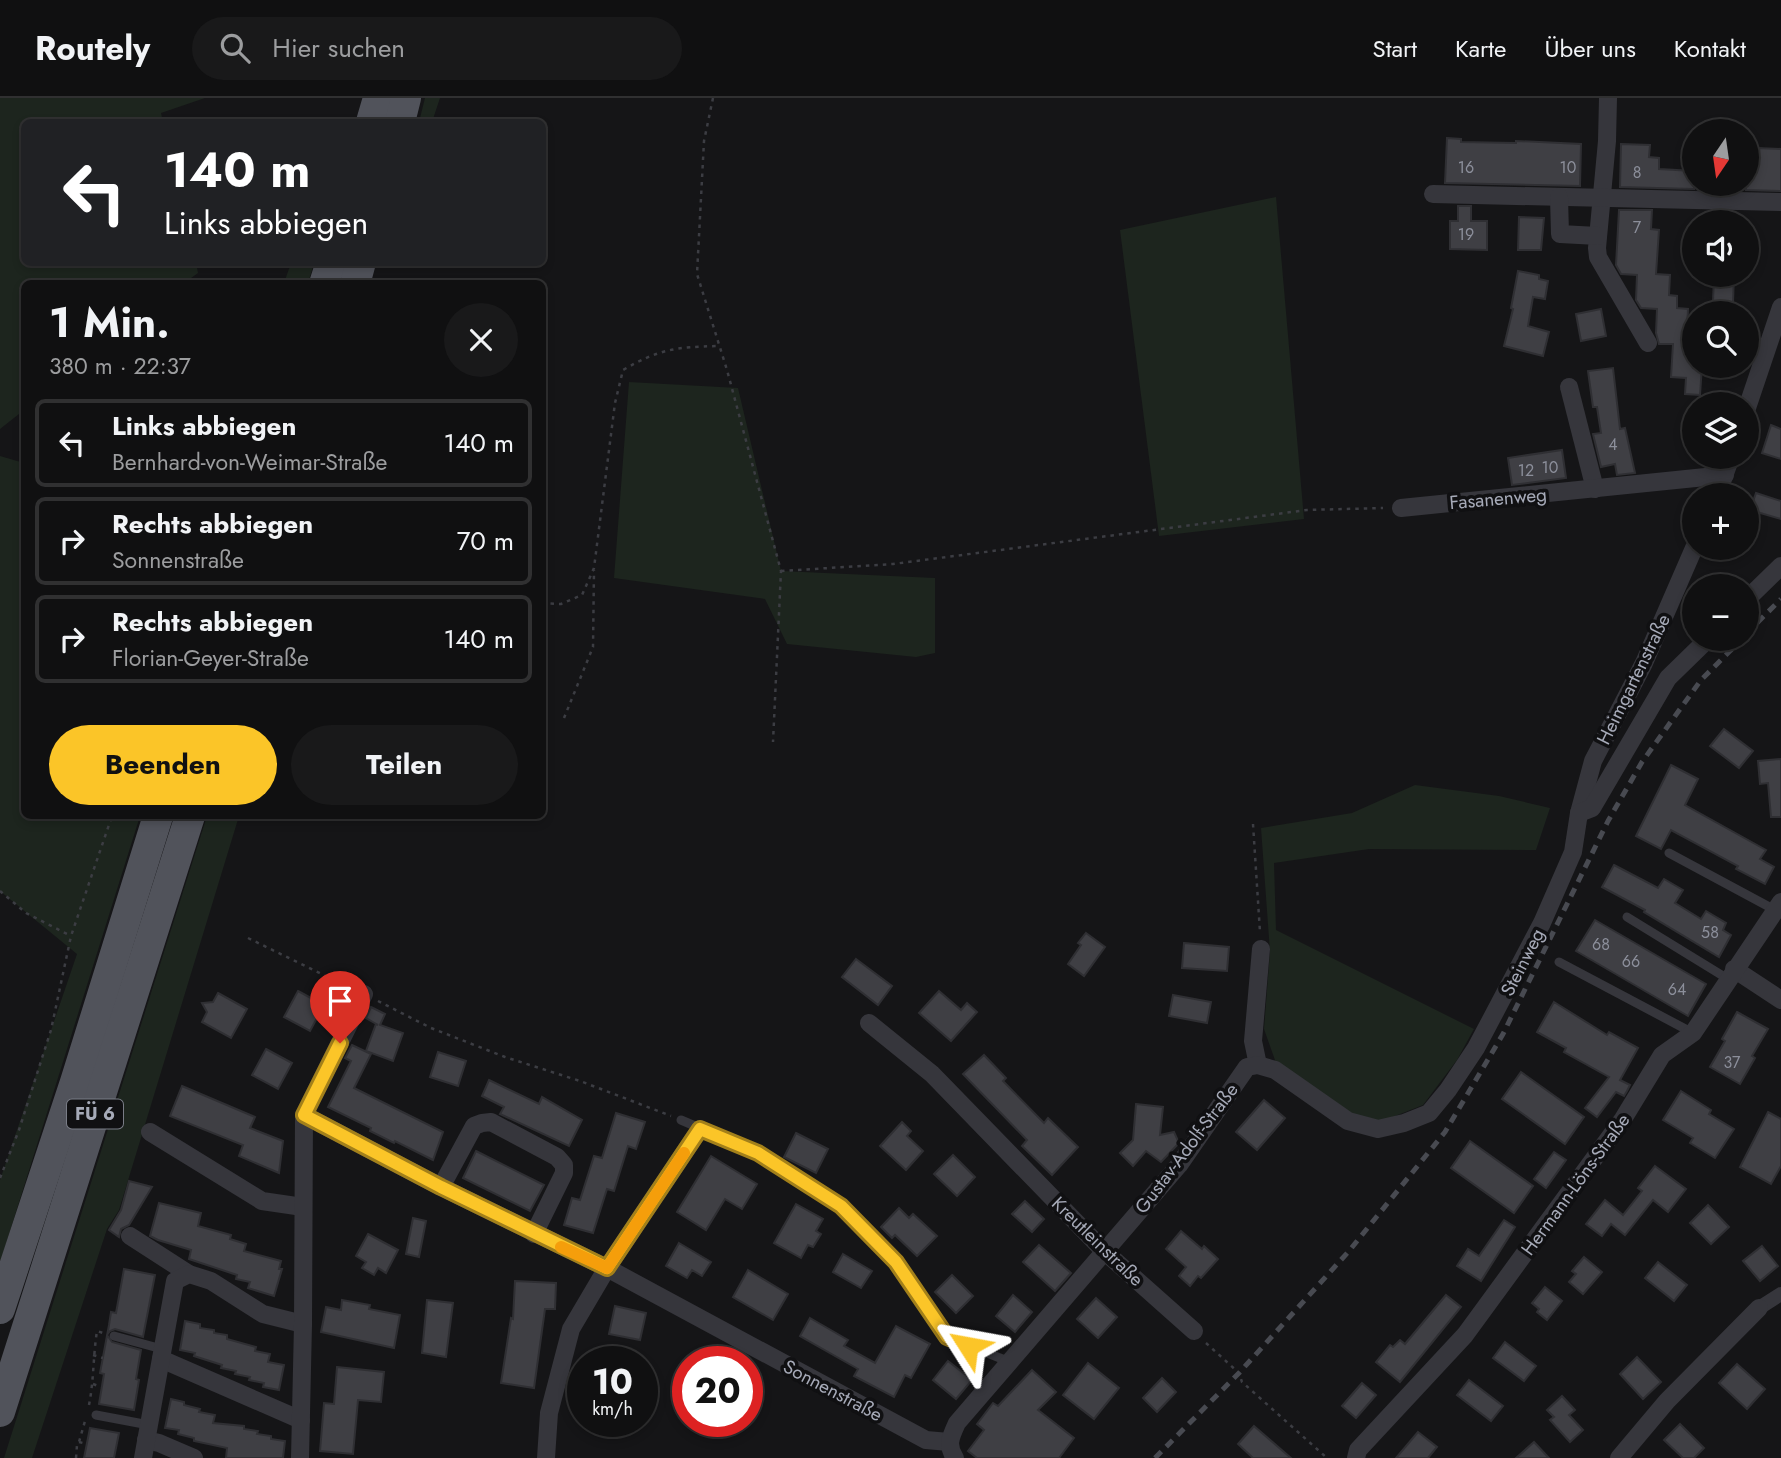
<!DOCTYPE html>
<html lang="de">
<meta charset="utf-8">
<style>
body{margin:0;font-family:Jost,sans-serif;background:#19191a;color:#f1f3f6;height:100vh;display:flex;flex-direction:column;font-size:26px;white-space:nowrap}
*{box-sizing:border-box;margin:0}
p{font-size:23px;color:#9c9d9f}
.icon{flex:none;width:38px;height:38px;fill:none;stroke:currentColor;stroke-width:2;stroke-linecap:round;stroke-linejoin:round}
.map{position:relative;flex:1;overflow:hidden}
.drawer{position:absolute;left:21px;top:182px;width:525px;height:539px;display:flex;flex-direction:column;background:#101011;border-radius:10px;box-shadow:0 4px 10px #0003,0 0 0 2px #303031}
.drawer>*{flex:none}
.guide{position:absolute;left:21px;top:21px;width:525px;height:147px;border-radius:10px;box-shadow:0 4px 10px #0003,0 0 0 2px #303031;background:#202124;color:#fff;overflow:hidden}
.needle{width:46px;rotate:193deg}
.fabs{position:absolute;left:1682px;top:21px;display:grid;gap:14px}
.fabs a{display:grid;place-items:center;width:77px;height:77px;border-radius:50%;background:#101011;box-shadow:0 4px 10px #0003,0 0 0 2px #303031;font-size:35px}
.speed{position:absolute;left:567px;top:1248px;display:flex;gap:14px;font-size:35px;font-weight:700;text-align:center}
.speed>*{display:grid;place-content:center;width:91px;height:91px;border-radius:50%;background:#101011;box-shadow:0 4px 10px #0003,0 0 0 2px #303031;line-height:1}
.speed small{font-size:18px;font-weight:400}
.speed .limit{border:10px solid #d22;background:#fff;color:#111}
.pin{position:absolute;display:grid;place-items:center;width:60px;height:60px;color:#fff;margin:-72px -30px;border-radius:50% 50% 50% 0;rotate:-45deg;box-shadow:0 0 7px #0007}
.pin .icon{rotate:45deg}
.me{position:absolute;width:77px;margin:-38px;rotate:304deg;stroke-linejoin:round;filter:drop-shadow(0 0 5px #0008)}
.turn{display:flex;align-items:center;gap:24px;height:147px;padding:0 28px;font-size:32px}
.turn .icon{width:91px;height:91px;stroke-width:2.5}
.turn b{display:block;font-size:49px;line-height:60px}
.round{display:grid;place-items:center;flex:none;width:74px;height:74px;border-radius:37px;background:#19191a}
.headline{display:flex;align-items:center;justify-content:space-between;height:119px;padding:0 28px}
h1{font-size:42px;font-weight:700;line-height:52px}
.action{display:flex;gap:14px;margin-top:auto;padding:14px 28px}
.action a{flex:1;height:80px;border-radius:42px;background:#fbc528;color:#111;font-size:28px;font-weight:700;line-height:80px;text-align:center}
.action a+a{background:#19191a;color:#f1f3f6}
ul{padding:0;list-style:none}
li{display:flex;align-items:center;gap:21px;height:88px;margin:0 14px 10px;padding:0 14px;border:4px solid #303031;border-radius:10px}
li div{flex:1}
li b{display:block;font-size:26px}
li em{font-style:normal}
header{display:flex;align-items:center;gap:42px;box-sizing:border-box;height:98px;padding:0 35px;background:#101011;border-bottom:2px solid #303031}
header strong{font-size:33px}
nav{display:flex;gap:38px;margin-inline-start:auto;font-size:24px}
.search{width:490px;height:63px;background:#19191a;display:flex;align-items:center;gap:18px;box-sizing:border-box;padding:0 24px;border-radius:38px;color:#9c9d9f;font-size:26px}
.map>svg:first-child{display:block}
.green{fill:#1d251e}
.building{fill:#3f3f44;stroke:#2f2f33;stroke-width:2}
.lines{fill:none;stroke-linecap:round;stroke-linejoin:round}
.path{stroke:#3c3d43;stroke-width:2.5;stroke-dasharray:3.5 5;stroke-linecap:butt}
.service{stroke:#36363c;stroke-width:9}
.pedestrian{stroke:#36363c;stroke-width:14}
.minor{stroke:#36363c;stroke-width:18}
.primary{stroke:#51535b;stroke-width:30}
.rail{stroke:#484a51;stroke-width:5;stroke-dasharray:9 7;stroke-linecap:butt}
.route-casing{stroke:#a3801a;stroke-width:18}
.route{stroke:#fbc528;stroke-width:12}
.slow{stroke:#f59e0b;stroke-width:12}
.labels{text-anchor:middle;stroke-width:7;stroke-linejoin:round;paint-order:stroke}
.number-label{font-size:16px;fill:#8c8f9b}
.shield{fill:#101012;stroke:#797c86;stroke-width:2}
.shield-label{font-size:18px;font-weight:bold;fill:#a6aab8}
.street-label{font-size:19px;fill:#a6aab8;stroke:#101012}
</style>
<header>
<strong>Routely</strong>
<div class="search"><svg class="icon" aria-label="search" viewBox="0 0 24 24"><circle cx="10" cy="10" r="6"/><path d="M15 15l6 6"/></svg>Hier suchen</div>
<nav><a>Start</a><a>Karte</a><a>Über uns</a><a>Kontakt</a></nav>
</header>
<div class="map">
<svg width="1781" height="1360" viewBox="0 0 1781 1360">
<rect width="100%" height="100%" fill="#151517"/>
<!-- green -->
<g class="green">
<polygon points="0,0 205,0 161,15 163,24 24,24 24,164 196,165 198,175 184,185 24,186 24,312 0,331"/>
<polygon points="425,0 440,0 432,24 419,24"/>
<polygon points="1276,99 1304,421 1159,438 1120,132"/>
<polygon points="291,165 314,165 308,185 284,185"/>
<polygon points="629,284 738,290 781,473 935,480 935,555 916,559 787,546 765,501 614,480"/>
<polygon points="0,358 24,365 24,718 140,718 0,1165 0,1082 77,856 0,793"/>
<polygon points="1415,687 1499,698 1550,710 1536,752 1369,751 1274,765 1276,832 1474,931 1457,962 1423,1007 1380,1024 1353,1016 1276,965 1264,931 1270,854 1261,730 1352,715"/>
<polygon points="207,718 239,718 119,1112 107,1131 32,1360 4,1360"/>
</g>
<!-- building -->
<g class="building">
<polygon points="1447,40 1461,41 1461,44 1516,45 1516,43 1581,46 1580,88 1445,85"/>
<polygon points="1621,46 1650,47 1649,59 1659,60 1659,71 1694,73 1694,91 1620,89"/>
<polygon points="1757,50 1781,51 1781,93 1746,92 1746,64 1757,64"/>
<polygon points="1458,108 1471,108 1471,123 1487,123 1487,152 1450,151 1450,123 1458,123"/>
<polygon points="1619,112 1652,112 1651,131 1659,132 1656,176 1670,177 1669,197 1677,198 1677,210 1688,211 1687,232 1694,232 1694,268 1702,268 1700,297 1685,296 1686,280 1671,279 1673,246 1659,246 1656,235 1657,211 1641,210 1636,202 1637,177 1621,176 1616,167"/>
<polygon points="1519,119 1544,120 1541,152 1518,152"/>
<polygon points="1518,173 1539,177 1539,181 1548,183 1545,201 1533,199 1528,228 1549,234 1543,258 1504,248 1513,211 1511,210"/>
<polygon points="1714,177 1734,177 1733,205 1713,204"/>
<polygon points="1601,211 1606,238 1581,243 1576,216"/>
<polygon points="1613,270 1620,331 1625,330 1635,375 1617,377 1615,366 1601,369 1593,336 1601,335 1597,309 1593,309 1588,273"/>
<polygon points="1771,327 1781,331 1781,361 1762,355"/>
<polygon points="1562,352 1566,380 1512,387 1508,360"/>
<polygon points="1756,395 1781,403 1781,421 1750,412"/>
<polygon points="1724,631 1753,653 1739,670 1710,648"/>
<polygon points="1781,661 1781,719 1771,719 1768,685 1760,686 1758,663"/>
<polygon points="1671,667 1698,681 1685,707 1766,752 1760,761 1774,769 1765,786 1736,771 1738,768 1671,732 1661,751 1636,738"/>
<polygon points="1614,767 1658,790 1664,781 1683,792 1675,805 1701,821 1706,813 1726,825 1723,832 1731,837 1719,859 1644,814 1645,812 1602,789"/>
<polygon points="1595,822 1706,886 1688,918 1576,853"/>
<polygon points="1086,835 1105,849 1084,878 1068,866 1081,847 1078,845"/>
<polygon points="1184,845 1229,849 1227,873 1182,870"/>
<polygon points="856,861 892,888 878,907 842,879"/>
<polygon points="298,893 324,907 310,933 284,919"/>
<polygon points="939,893 961,912 967,905 977,914 951,943 919,915"/>
<polygon points="218,895 247,911 231,940 202,924 207,914 202,905 213,904"/>
<polygon points="1173,897 1211,904 1207,925 1169,918"/>
<polygon points="1554,904 1607,937 1609,934 1638,950 1620,982 1630,987 1627,993 1624,998 1616,994 1597,1019 1585,1010 1609,979 1564,954 1566,950 1537,934"/>
<polygon points="371,909 385,916 380,927 403,935 393,963 366,953 376,926 378,927 366,920"/>
<polygon points="1737,914 1768,931 1752,958 1755,960 1740,986 1710,969 1725,943 1722,941"/>
<polygon points="352,947 371,956 354,990 443,1034 433,1062 395,1043 394,1045 370,1033 371,1030 328,1009 351,963 345,960"/>
<polygon points="266,951 292,965 278,991 252,977"/>
<polygon points="438,954 466,963 458,988 430,979"/>
<polygon points="984,957 1006,980 1003,983 1044,1025 1048,1020 1078,1049 1052,1077 1022,1048 1027,1042 963,976"/>
<polygon points="1521,974 1584,1019 1565,1046 1502,1001"/>
<polygon points="489,982 539,1006 542,999 582,1022 569,1048 500,1016 504,1009 482,998"/>
<polygon points="182,988 255,1019 250,1030 283,1043 279,1075 239,1058 243,1047 170,1018"/>
<polygon points="1681,993 1711,1012 1709,1016 1734,1031 1715,1060 1690,1045 1693,1040 1663,1022"/>
<polygon points="1264,1002 1285,1020 1257,1052 1236,1034"/>
<polygon points="1136,1006 1163,1009 1160,1037 1174,1034 1179,1045 1161,1064 1146,1053 1133,1068 1120,1055 1133,1042"/>
<polygon points="1768,1014 1781,1021 1781,1068 1771,1086 1740,1069"/>
<polygon points="616,1015 645,1024 636,1051 628,1048 614,1093 607,1091 593,1135 564,1127 572,1100 580,1102 594,1058 602,1060"/>
<polygon points="902,1024 911,1033 907,1038 923,1053 906,1072 880,1048"/>
<polygon points="796,1035 828,1051 816,1075 784,1059"/>
<polygon points="1470,1043 1533,1088 1514,1115 1451,1070"/>
<polygon points="476,1053 544,1087 530,1113 463,1080"/>
<polygon points="1554,1054 1566,1062 1546,1090 1534,1081"/>
<polygon points="953,1057 975,1079 957,1098 934,1076"/>
<polygon points="711,1058 757,1086 742,1111 725,1101 706,1132 677,1114"/>
<polygon points="1655,1068 1686,1091 1668,1114 1653,1102 1625,1137 1611,1126 1602,1138 1586,1126 1605,1102 1623,1117 1642,1093 1638,1090"/>
<polygon points="129,1083 152,1089 129,1127 121,1131 119,1139 109,1132 121,1112"/>
<polygon points="1025,1103 1044,1121 1032,1134 1012,1116"/>
<polygon points="159,1105 201,1115 198,1128 231,1137 230,1141 246,1146 244,1153 281,1163 279,1171 282,1171 274,1198 248,1190 250,1184 236,1181 237,1177 189,1161 191,1152 158,1142 150,1138"/>
<polygon points="796,1106 823,1121 816,1133 821,1136 813,1149 808,1147 801,1160 774,1145"/>
<polygon points="1708,1107 1729,1129 1711,1146 1690,1125"/>
<polygon points="899,1110 909,1120 913,1116 937,1138 917,1158 895,1137 892,1140 881,1129"/>
<polygon points="413,1120 426,1123 419,1159 406,1156"/>
<polygon points="1504,1122 1515,1129 1481,1183 1457,1168 1468,1151 1479,1158"/>
<polygon points="1181,1133 1202,1151 1204,1148 1218,1161 1201,1180 1198,1178 1190,1188 1179,1178 1186,1169 1166,1151"/>
<polygon points="368,1136 398,1152 386,1175 378,1170 374,1177 362,1170 366,1164 356,1158"/>
<polygon points="679,1145 711,1164 702,1178 692,1172 687,1180 666,1168"/>
<polygon points="1039,1147 1071,1175 1055,1193 1023,1164"/>
<polygon points="1762,1148 1778,1168 1760,1183 1743,1163"/>
<polygon points="843,1156 872,1173 861,1190 833,1174"/>
<polygon points="1584,1159 1602,1174 1583,1196 1569,1184 1576,1176 1572,1173"/>
<polygon points="1658,1164 1687,1187 1674,1203 1645,1180"/>
<polygon points="124,1171 155,1177 143,1239 115,1231 110,1233 107,1237 112,1244 141,1252 136,1281 139,1282 134,1312 99,1306 104,1276 100,1275 109,1227 111,1214 116,1215"/>
<polygon points="748,1172 788,1196 773,1222 733,1199"/>
<polygon points="952,1177 973,1198 956,1215 935,1194"/>
<polygon points="515,1183 556,1185 555,1211 545,1211 534,1290 501,1285 511,1220 513,1221"/>
<polygon points="1545,1189 1562,1203 1547,1222 1537,1214 1539,1211 1532,1205"/>
<polygon points="1013,1197 1032,1214 1015,1234 996,1218"/>
<polygon points="1446,1197 1461,1209 1400,1284 1376,1264 1390,1247 1393,1249 1400,1242 1405,1246"/>
<polygon points="1096,1200 1117,1219 1098,1240 1077,1221"/>
<polygon points="342,1202 370,1207 369,1211 400,1217 394,1250 321,1234 326,1209 341,1212"/>
<polygon points="427,1202 453,1205 446,1259 422,1255"/>
<polygon points="615,1208 646,1215 640,1242 609,1236"/>
<polygon points="810,1220 848,1242 844,1248 875,1265 896,1228 930,1246 911,1280 905,1277 894,1299 854,1278 858,1271 800,1238"/>
<polygon points="185,1223 200,1226 200,1230 214,1232 214,1235 227,1237 227,1241 256,1249 255,1253 270,1256 268,1264 284,1267 279,1292 263,1289 264,1285 249,1282 250,1279 235,1276 236,1273 221,1270 222,1267 194,1258 195,1255 180,1252"/>
<polygon points="1505,1244 1536,1268 1524,1283 1493,1260"/>
<polygon points="1637,1259 1661,1284 1643,1301 1620,1276"/>
<polygon points="948,1263 972,1282 956,1301 933,1282"/>
<polygon points="1088,1265 1119,1290 1094,1321 1063,1297"/>
<polygon points="1737,1266 1765,1291 1747,1311 1719,1285"/>
<polygon points="337,1269 384,1274 381,1304 358,1302 353,1356 320,1353 324,1305 334,1306"/>
<polygon points="1032,1272 1056,1294 1038,1312 1074,1340 1059,1360 977,1360 968,1353 984,1332 977,1326 993,1305 998,1308"/>
<polygon points="1162,1280 1176,1294 1157,1314 1143,1300"/>
<polygon points="1469,1282 1503,1308 1491,1323 1457,1297"/>
<polygon points="1362,1285 1376,1297 1356,1320 1342,1308"/>
<polygon points="1562,1298 1575,1312 1569,1317 1583,1332 1570,1344 1550,1322 1554,1319 1547,1312"/>
<polygon points="171,1301 184,1304 184,1307 200,1311 199,1314 215,1317 213,1325 244,1328 244,1331 258,1333 257,1336 271,1338 271,1341 285,1343 283,1360 226,1360 227,1350 194,1343 194,1340 178,1336 179,1332 165,1330"/>
<polygon points="1680,1326 1704,1350 1694,1360 1683,1360 1664,1342"/>
<polygon points="1254,1328 1291,1360 1253,1360 1238,1346"/>
<polygon points="90,1330 119,1335 114,1360 84,1360"/>
<polygon points="1418,1334 1437,1349 1428,1360 1396,1360"/>
<polygon points="1534,1344 1549,1360 1516,1360"/>
</g>
<g class="lines">
<!-- path -->
<g class="path">
<polyline points="713,0 704,43 697,176 727,272 781,473 773,644"/>
<polyline points="781,473 893,466 1307,412 1383,410"/>
<path d="M 542,505 L 561,506 L 582,497 L 594,470 L 615,305 L 623,272 C 659,251 676,249 718,248"/>
<polyline points="564,620 593,549 594,472"/>
<polyline points="1253,726 1260,834"/>
<polyline points="0,793 26,815 71,838"/>
<polyline points="248,840 350,890"/>
<polyline points="378,903 431,930 505,959 580,983 671,1018"/>
<polyline points="0,1080 19,1032 51,932 71,838 112,718"/>
<polyline points="1206,1245 1239,1275 1242,1284 1327,1360"/>
<polyline points="93,1257 103,1260"/>
<polyline points="93,1286 101,1289"/>
<path d="M 89,1307 C 94,1282 93,1258 97,1233 L 103,1235"/>
<polyline points="79,1344 87,1346"/>
<polyline points="76,1360 77,1347 79,1344 85,1323"/>
</g>
<!-- service -->
<g class="service">
<polyline points="1669,755 1775,812"/>
<polyline points="1627,819 1728,881"/>
<polyline points="1559,864 1693,935"/>
<polyline points="681,1022 758,1055 841,1108 896,1164 947,1239 1010,1264"/>
<polyline points="114,1238 162,1251"/>
<polyline points="96,1317 149,1327"/>
</g>
<!-- pedestrian -->
<polyline class="pedestrian" points="1759,1210 1781,1196"/>
<!-- minor -->
<g class="minor">
<polyline points="1608,0 1607,43 1597,150 1598,159 1648,245"/>
<polyline points="1433,96 1781,104"/>
<polyline points="1559,99 1560,136 1598,138"/>
<polyline points="1569,289 1595,391"/>
<polyline points="1746,313 1781,209"/>
<polyline points="1717,397 1731,359"/>
<polyline points="1401,410 1725,377"/>
<polyline points="1746,502 1781,468"/>
<polyline points="1579,715 1593,663 1644,565 1694,450"/>
<polyline points="1734,871 1781,902"/>
<polyline points="869,925 932,976 1104,1153 1194,1233"/>
<polyline points="1258,967 1253,943 1261,851"/>
<polyline points="304,1017 441,1089 607,1170 926,1342 949,1344"/>
<polyline points="150,1034 262,1103 303,1109"/>
<polyline points="441,1089 474,1028 482,1025 491,1024 557,1059 564,1067 564,1075 534,1136"/>
<polyline points="130,1138 189,1176"/>
<polyline points="161,1261 301,1322"/>
<polyline points="146,1342 159,1345 194,1360"/>
<polyline points="143,1360 175,1183 189,1176 211,1183 263,1216 303,1226"/>
<polyline points="300,1360 303,1226 304,1017 364,896"/>
<polyline points="546,1360 549,1315 571,1231 607,1170 700,1031"/>
<path d="M 955,1360 C 946,1347 951,1338 957,1325 L 1179,1067 L 1247,969 L 1258,967 L 1275,972 L 1348,1023 L 1378,1031 L 1404,1025 L 1429,1015 L 1448,992 L 1476,950 L 1542,825 L 1573,754 L 1579,715 L 1592,710 L 1668,580 L 1708,541"/>
<polyline points="1356,1360 1358,1352 1465,1237 1623,1021 1662,957 1693,935 1781,804"/>
<polyline points="1619,1360 1667,1303 1759,1210"/>
</g>
<!-- primary -->
<g class="primary">
<polyline points="371,24 378,0"/>
<polyline points="400,24 406,0"/>
<polyline points="324,186 331,164"/>
<polyline points="355,186 361,164"/>
<polyline points="0,1211 75,984 158,718"/>
<polyline points="0,1314 190,718"/>
</g>
<!-- rail -->
<g class="rail">
<polyline points="1746,536 1781,501"/>
<polyline points="1155,1360 1239,1275 1349,1153 1445,1034 1503,936 1608,723 1642,664 1701,582 1742,541"/>
</g>
</g>
<g class="lines">
<!-- route casing -->
<g class="route-casing">
<polyline id="route" points="340,945 304,1017 441,1089 607,1170 700,1031 758,1055 841,1108 896,1164 947,1239 968,1248"/>
</g>
<!-- route -->
<use href="#route" class="route"/>
<!-- slow -->
<polyline class="slow" points="561,1149 607,1170 684,1055"/>
</g>
<g class="labels">
<!-- number labels -->
<g class="number-label">
<text x="1466" y="75">16</text>
<text x="1568" y="75">10</text>
<text x="1637" y="80">8</text>
<text x="1637" y="135">7</text>
<text x="1466" y="142">19</text>
<text x="1613" y="352">4</text>
<text x="1550" y="375">10</text>
<text x="1526" y="378">12</text>
<text x="1710" y="840">58</text>
<text x="1601" y="852">68</text>
<text x="1631" y="869">66</text>
<text x="1677" y="897">64</text>
<text x="1732" y="970">37</text>
</g>
<!-- shield labels -->
<rect class="shield" x="67" y="1001.5" width="56" height="29" rx="5"/>
<g class="shield-label">
<text x="95" y="1022">FÜ 6</text>
</g>
<!-- street labels -->
<g class="street-label">
<text transform="translate(1498 400) rotate(-5)" y="7">Fasanenweg</text>
<text transform="translate(1633 581) rotate(-64)" y="7">Heimgartenstraße</text>
<text transform="translate(1522 864) rotate(-63)" y="7">Steinweg</text>
<text transform="translate(1186 1050) rotate(-53)" y="7">Gustav-Adolf-Straße</text>
<text transform="translate(1575 1086) rotate(-54)" y="7">Hermann-Löns-Straße</text>
<text transform="translate(1098 1143) rotate(44)" y="7">Kreutleinstraße</text>
<text transform="translate(833 1292) rotate(28)" y="7">Sonnenstraße</text>
</g>
</g>
</svg>
<div class="fabs">
<a><svg class="needle" viewBox="-14 -14 28 28"><path d="M0-13l5 13h-10z" fill="#e53935"/><path d="M0 13l5-13h-10z" fill="#9c9d9f"/></svg></a>
<a><svg class="icon" aria-label="sound" viewBox="0 0 24 24"><path d="M4 9h4l5-4v14l-5-4H4zM17 9q2 3 0 6"/></svg></a>
<a><svg class="icon" aria-label="search" viewBox="0 0 24 24"><circle cx="10" cy="10" r="6"/><path d="M15 15l6 6"/></svg></a>
<a><svg class="icon" aria-label="layers" viewBox="0 0 24 24"><path d="M12 4l9 5-9 5-9-5zM3 14l9 5 9-5"/></svg></a>
<a>+</a>
<a>−</a>
</div>
<div class="speed"><div>10<small>km/h</small></div><div class="limit">20</div></div>
<div class="pin" style="left:340px;top:945px;background:#d93025"><svg class="icon" aria-label="arrive" viewBox="0 0 24 24"><path d="M6 21V4h12l-3 4 3 4H6"/></svg></div>
<svg class="me" style="left:968px;top:1248px" viewBox="-20 -20 40 40"><path d="M0-17L14 15 0 8-14 15z" fill="#fbc528" stroke="#fff" stroke-width="4"/></svg>
<div class="guide">
<div class="turn"><svg class="icon" aria-label="left" viewBox="0 0 24 24"><path d="M17 20v-9H6M10 6l-5 5 5 5"/></svg><div><b>140 m</b>Links abbiegen</div></div>
</div>
<section class="drawer">
<div class="headline"><div><h1>1 Min.</h1><p>380 m · 22:37</p></div><a class="round"><svg class="icon" aria-label="close" viewBox="0 0 24 24"><path d="M6 6l12 12M18 6L6 18"/></svg></a></div>
<ul>
<li><svg class="icon" aria-label="left" viewBox="0 0 24 24"><path d="M17 20v-9H6M10 6l-5 5 5 5"/></svg><div><b>Links abbiegen</b><p>Bernhard-von-Weimar-Straße</p></div><em>140 m</em></li>
<li><svg class="icon" aria-label="right" viewBox="0 0 24 24"><path d="M7 20v-9h11M14 6l5 5-5 5"/></svg><div><b>Rechts abbiegen</b><p>Sonnenstraße</p></div><em>70 m</em></li>
<li><svg class="icon" aria-label="right" viewBox="0 0 24 24"><path d="M7 20v-9h11M14 6l5 5-5 5"/></svg><div><b>Rechts abbiegen</b><p>Florian-Geyer-Straße</p></div><em>140 m</em></li>
</ul>
<div class="action"><a>Beenden</a><a>Teilen</a></div>
</section>
</div>
